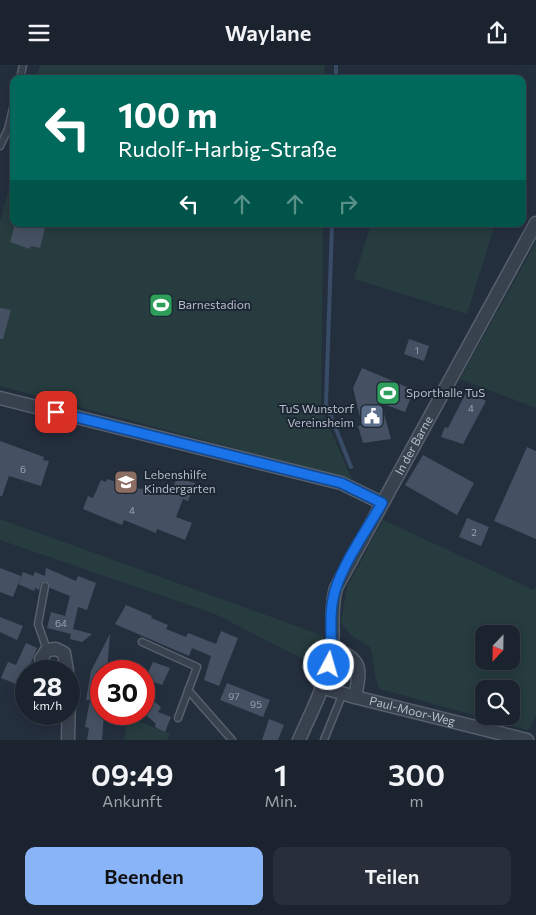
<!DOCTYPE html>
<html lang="de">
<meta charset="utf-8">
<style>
body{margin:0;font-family:Commissioner,sans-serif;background:#282f3a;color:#f1f3f6;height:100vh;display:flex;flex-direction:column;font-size:19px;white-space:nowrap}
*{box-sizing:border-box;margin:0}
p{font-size:16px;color:#a0a4aa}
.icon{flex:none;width:28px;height:28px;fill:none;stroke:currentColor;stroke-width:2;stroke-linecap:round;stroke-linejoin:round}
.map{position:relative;height:675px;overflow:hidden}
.panel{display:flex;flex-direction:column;background:#1b232e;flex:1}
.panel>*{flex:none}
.hud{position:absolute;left:10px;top:10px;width:516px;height:152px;border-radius:10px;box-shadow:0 2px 12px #0003,0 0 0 1px #39404a;background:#00695c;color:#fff;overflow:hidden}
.needle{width:32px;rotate:202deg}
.buttons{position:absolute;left:475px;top:560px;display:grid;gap:10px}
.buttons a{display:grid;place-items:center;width:45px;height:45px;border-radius:10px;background:#1b232e;box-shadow:0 2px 12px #0003,0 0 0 1px #39404a;font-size:25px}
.speed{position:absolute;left:15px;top:595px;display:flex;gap:10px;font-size:25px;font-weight:700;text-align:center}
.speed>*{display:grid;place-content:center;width:65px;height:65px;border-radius:50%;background:#1b232e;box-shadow:0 2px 12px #0003,0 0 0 1px #39404a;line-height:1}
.speed small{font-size:12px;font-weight:400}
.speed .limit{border:8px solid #d22;background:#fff;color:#111}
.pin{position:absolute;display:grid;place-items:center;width:42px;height:42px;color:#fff;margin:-21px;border-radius:10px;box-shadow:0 2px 8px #0006}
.me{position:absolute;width:55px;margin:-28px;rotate:6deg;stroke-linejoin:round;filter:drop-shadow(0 0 4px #0008)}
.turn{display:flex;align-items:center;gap:18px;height:105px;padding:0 25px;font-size:22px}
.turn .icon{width:65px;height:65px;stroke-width:2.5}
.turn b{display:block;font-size:35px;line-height:42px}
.lanes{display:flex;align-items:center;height:48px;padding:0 25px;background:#0003;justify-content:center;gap:25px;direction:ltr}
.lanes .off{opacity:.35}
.eta{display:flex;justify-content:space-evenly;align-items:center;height:85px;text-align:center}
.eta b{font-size:30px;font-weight:600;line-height:35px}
.primary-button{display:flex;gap:10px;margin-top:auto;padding:10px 25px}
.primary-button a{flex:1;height:58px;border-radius:10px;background:#8ab4f8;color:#111;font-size:20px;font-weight:600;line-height:58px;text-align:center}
.primary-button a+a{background:#282f3a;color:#f1f3f6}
header{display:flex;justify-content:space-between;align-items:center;height:65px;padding:0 25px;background:#1b232e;font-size:22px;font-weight:600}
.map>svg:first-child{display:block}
.green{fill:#263c3f;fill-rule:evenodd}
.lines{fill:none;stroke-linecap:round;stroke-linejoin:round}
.stream{stroke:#394c67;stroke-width:4}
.building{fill:#455162}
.lane-casing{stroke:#565f6c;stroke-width:9}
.street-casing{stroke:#565f6c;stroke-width:15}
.lane{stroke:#38414e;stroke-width:6}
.street{stroke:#38414e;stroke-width:12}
.route-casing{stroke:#114b97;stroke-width:12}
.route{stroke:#1a73e8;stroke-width:9}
.labels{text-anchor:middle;stroke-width:4;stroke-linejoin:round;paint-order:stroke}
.number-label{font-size:10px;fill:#98a1af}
.poi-label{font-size:12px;fill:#b4bcc9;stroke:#1d2633;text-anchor:start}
.street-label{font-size:12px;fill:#b4bcc9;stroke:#1d2633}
</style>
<header><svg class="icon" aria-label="menu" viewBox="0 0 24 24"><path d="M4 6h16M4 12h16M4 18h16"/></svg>Waylane<svg class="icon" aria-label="share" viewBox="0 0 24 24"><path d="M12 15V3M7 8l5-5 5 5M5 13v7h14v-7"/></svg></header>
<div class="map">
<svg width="536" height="675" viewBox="0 0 536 675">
<rect width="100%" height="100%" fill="#242f3e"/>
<!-- green -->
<g class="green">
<polygon points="40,0 325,0 324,14 36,14"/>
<polygon points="14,102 14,159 323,159 321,343 352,414 0,321 0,157"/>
<polygon points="371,159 495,159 467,249 354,214"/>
<polygon points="536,177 536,343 460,314"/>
<polygon points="0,454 324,571 315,600 215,549 0,475"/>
<path d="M 383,455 L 534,525 L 536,521 L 536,651 L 528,665 L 380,624 C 374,616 374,593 370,582 L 351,570 L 341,558 L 347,522 ZM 484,569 L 511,569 L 511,596 L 484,596 ZM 484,624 L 511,624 L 511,651 L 484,651 Z"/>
<polygon points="128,652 170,669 167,675 124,675"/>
</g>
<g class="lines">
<!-- stream -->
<g class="stream">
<polyline points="336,14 336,0"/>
<polyline points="332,159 326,339 351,402"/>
</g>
</g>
<!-- building -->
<g class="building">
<polygon points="15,159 46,159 40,183 31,181 30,184 10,177"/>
<polygon points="0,243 11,245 3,274 0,274"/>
<polygon points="409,274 429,281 424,296 404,289"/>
<polygon points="362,303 414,325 405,347 381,338 391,374 363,378 358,361 362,360 353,323"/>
<polygon points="467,326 486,336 463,379 441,372 445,362 448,363"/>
<polygon points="0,376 44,392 43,395 49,396 41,421 9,411 2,431 0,431"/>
<polygon points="527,382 536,386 536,474 494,456"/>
<polygon points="423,390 474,418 457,450 405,420"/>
<polygon points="177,413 195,418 188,436 183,434 176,452 192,458 185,475 157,464 156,468 124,455 122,460 83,444 88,431 93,433 101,415 106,417 107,414 136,423 142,424 143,422 154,426 156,421 172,425"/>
<polygon points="467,453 489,462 481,481 459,472"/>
<polygon points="0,503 21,511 13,532 0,527"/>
<polygon points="46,503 76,516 78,511 96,518 87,545 78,542 73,564 92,569 82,577 70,574 71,569 47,563 51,547 65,551 70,531 50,523 46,516 41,518 39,525 35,523 34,526 18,519 23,507 33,511 35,507 45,511"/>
<polygon points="126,540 152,551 151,553 168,560 166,564 186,572 188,568 216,579 221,566 238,573 219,621 204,615 211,591 192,583 189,591 115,559"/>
<polygon points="0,552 23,561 17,575 0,567"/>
<polygon points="110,569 107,606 101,606 101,649 104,649 102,675 87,675 89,663 85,662 90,635 86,635 91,606"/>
<polygon points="26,578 37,583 28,605 29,606 26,606 26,623 1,613 8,597 16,600"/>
<polygon points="153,597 170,603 162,620 145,614"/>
<polygon points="227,618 270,635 263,652 220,635"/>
<polygon points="144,628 161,642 158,647 171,652 165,667 155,662 156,659 144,648"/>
<polygon points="269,654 284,660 278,675 262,675"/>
</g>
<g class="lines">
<!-- lane casing -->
<g class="lane-casing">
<g id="lane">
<polyline points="20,14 23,0"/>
<polyline points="0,81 8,64 14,39"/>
<polyline points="45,521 38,559 47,585"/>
<polyline points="142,577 197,602 178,653"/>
<polyline points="188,625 232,675"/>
<polyline points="324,675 343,628"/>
</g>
</g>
<!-- street casing -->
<g class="street-casing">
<g id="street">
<polyline points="0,333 341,418 382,438"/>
<polyline points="45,606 41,594 47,585 56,584 64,588 67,606"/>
<path d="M 321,622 L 355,632 C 361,602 362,595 333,583"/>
<path id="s1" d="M 355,632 L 527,675"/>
<polyline points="68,675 69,630"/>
<path id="s2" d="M 299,675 C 311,647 329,615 332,584 C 334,563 330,544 336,523 L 536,158"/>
</g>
</g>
<!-- lane -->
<use href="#lane" class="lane"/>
<!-- street -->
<use href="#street" class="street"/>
</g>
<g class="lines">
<!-- route casing -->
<g class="route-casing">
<path id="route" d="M 56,347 L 341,418 L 382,438 C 367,465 338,505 333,534 C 328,556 334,578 329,600"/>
</g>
<!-- route -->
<use href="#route" class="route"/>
</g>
<!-- icons -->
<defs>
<g id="stadium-square" transform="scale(1.25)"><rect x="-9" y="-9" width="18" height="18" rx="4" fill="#2e9e5b" stroke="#1d2633"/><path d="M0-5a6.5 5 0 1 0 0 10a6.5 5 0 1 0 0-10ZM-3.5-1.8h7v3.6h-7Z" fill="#fff"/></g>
<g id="civic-square" transform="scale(1.25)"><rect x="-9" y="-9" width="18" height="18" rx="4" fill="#5c6f8a" stroke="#1d2633"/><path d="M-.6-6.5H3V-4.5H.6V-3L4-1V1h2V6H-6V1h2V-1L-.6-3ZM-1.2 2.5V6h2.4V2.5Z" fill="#fff"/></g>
<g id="school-square" transform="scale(1.25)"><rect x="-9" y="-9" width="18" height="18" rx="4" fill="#8d6e63" stroke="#1d2633"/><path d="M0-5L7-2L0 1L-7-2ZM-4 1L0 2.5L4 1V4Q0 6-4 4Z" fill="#fff"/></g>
</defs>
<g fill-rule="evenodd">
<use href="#stadium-square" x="161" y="240"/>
<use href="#stadium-square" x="388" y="328"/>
<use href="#civic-square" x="372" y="351"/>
<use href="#school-square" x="126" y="417"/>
</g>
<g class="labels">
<!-- number labels -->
<g class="number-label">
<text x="417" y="289">1</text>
<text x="471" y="347">4</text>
<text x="23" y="408">6</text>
<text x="132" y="449">4</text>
<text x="474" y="471">2</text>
<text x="61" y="562">64</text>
<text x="234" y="635">97</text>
<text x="256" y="643">95</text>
</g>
<!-- poi labels -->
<g class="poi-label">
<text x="178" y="244">Barnestadion</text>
<text x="406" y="332">Sporthalle TuS</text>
<text x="354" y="348" text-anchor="end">TuS Wunstorf<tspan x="354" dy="14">Vereinsheim</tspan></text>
<text x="144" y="414">Lebenshilfe<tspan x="144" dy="14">Kindergarten</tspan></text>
</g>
<!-- street labels -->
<g class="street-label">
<text dy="4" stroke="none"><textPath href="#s2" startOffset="321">In der Barne</textPath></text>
<text dy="4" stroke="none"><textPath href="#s1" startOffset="59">Paul-Moor-Weg</textPath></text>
</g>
</g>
</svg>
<div class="buttons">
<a><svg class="needle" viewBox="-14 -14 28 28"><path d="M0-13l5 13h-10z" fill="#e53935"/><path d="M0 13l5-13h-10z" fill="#a0a4aa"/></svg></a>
<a><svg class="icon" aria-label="search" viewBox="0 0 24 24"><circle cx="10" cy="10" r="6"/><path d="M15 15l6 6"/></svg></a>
</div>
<div class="speed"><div>28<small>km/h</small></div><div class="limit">30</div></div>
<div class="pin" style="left:56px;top:347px;background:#d93025"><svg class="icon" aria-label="arrive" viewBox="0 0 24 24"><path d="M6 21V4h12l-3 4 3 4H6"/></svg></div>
<svg class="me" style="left:329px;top:600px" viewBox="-20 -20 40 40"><circle r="17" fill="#1a73e8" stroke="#fff" stroke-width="3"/><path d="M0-11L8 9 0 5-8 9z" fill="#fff"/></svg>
<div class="hud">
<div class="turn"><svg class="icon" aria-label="left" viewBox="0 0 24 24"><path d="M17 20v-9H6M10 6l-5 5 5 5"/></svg><div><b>100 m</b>Rudolf-Harbig-Straße</div></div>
<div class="lanes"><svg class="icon" aria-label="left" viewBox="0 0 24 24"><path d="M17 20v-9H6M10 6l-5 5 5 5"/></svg><svg class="icon off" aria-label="ahead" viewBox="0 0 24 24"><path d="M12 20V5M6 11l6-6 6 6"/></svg><svg class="icon off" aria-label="ahead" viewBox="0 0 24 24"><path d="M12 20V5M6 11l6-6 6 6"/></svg><svg class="icon off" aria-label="right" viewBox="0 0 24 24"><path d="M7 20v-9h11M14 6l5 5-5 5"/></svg></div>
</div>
</div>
<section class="panel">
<div class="eta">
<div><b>09:49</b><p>Ankunft</p></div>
<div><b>1</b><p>Min.</p></div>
<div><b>300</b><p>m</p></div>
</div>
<div class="primary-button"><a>Beenden</a><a>Teilen</a></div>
</section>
